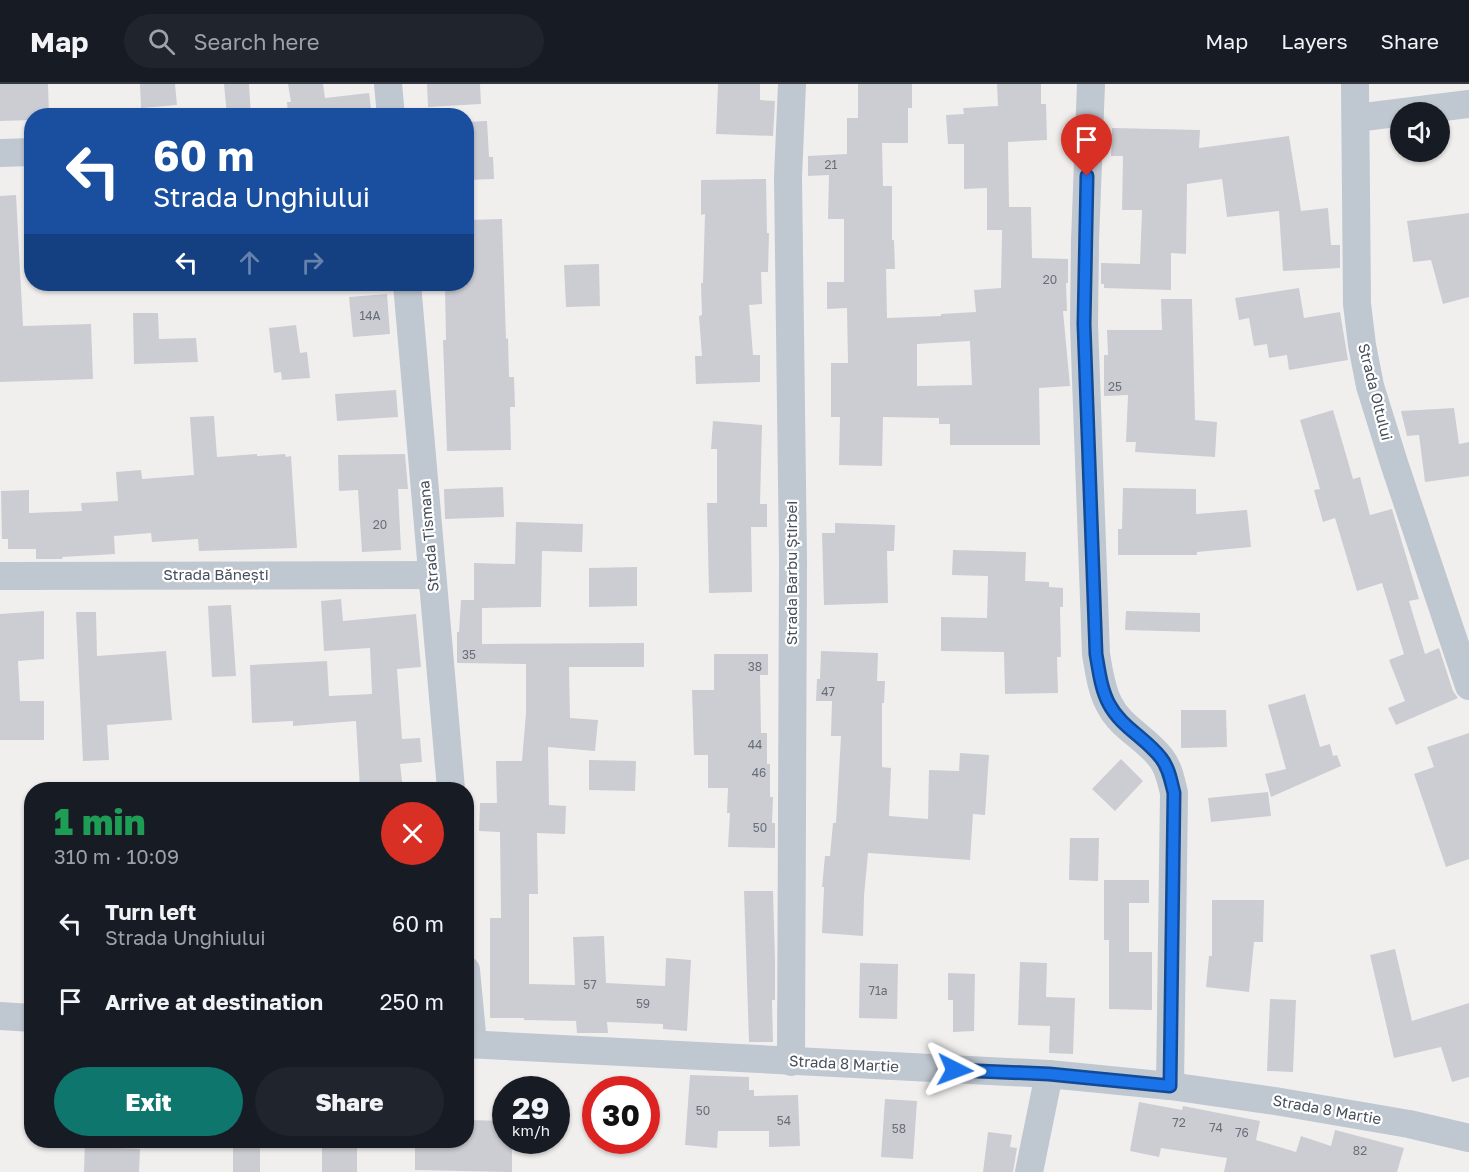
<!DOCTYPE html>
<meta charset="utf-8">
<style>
body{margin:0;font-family:"Golos Text",sans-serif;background:#20242c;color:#f1f3f6;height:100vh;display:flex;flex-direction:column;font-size:22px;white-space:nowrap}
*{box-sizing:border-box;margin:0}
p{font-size:20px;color:#9ea1a6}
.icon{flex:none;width:33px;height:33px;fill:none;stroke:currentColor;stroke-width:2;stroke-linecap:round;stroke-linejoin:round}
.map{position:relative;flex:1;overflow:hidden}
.drawer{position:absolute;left:24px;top:698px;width:450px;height:366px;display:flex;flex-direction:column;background:#171b24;border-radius:24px;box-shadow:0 2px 4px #0004}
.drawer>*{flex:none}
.top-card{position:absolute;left:24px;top:24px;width:450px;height:183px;border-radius:24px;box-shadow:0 2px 4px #0004;background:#1a4fa0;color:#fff;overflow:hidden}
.buttons{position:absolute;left:1390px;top:18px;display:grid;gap:12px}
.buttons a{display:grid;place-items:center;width:60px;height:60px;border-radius:50%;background:#171b24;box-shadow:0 2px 4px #0004;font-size:30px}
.speed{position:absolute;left:492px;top:992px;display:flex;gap:12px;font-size:30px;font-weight:700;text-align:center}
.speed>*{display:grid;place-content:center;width:78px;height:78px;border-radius:50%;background:#171b24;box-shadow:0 2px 4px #0004;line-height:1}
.speed small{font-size:15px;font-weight:400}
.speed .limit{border:9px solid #d22;background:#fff;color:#111}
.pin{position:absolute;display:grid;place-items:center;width:51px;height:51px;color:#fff;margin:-62px -26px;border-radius:50% 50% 50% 0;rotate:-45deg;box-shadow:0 0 6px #0007}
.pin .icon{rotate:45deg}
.me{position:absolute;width:66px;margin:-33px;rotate:93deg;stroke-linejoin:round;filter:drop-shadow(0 0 4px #0008)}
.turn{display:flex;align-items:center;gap:21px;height:126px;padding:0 30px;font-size:27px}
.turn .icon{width:78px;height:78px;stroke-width:2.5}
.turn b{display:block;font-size:42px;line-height:51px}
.lanes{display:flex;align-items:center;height:57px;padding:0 30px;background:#0003;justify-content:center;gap:30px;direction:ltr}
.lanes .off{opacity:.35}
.round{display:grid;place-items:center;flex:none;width:63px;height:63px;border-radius:32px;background:#20242c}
.summary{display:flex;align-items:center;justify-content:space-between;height:102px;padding:0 30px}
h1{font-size:36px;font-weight:800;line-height:45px;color:#1e9e55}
.action{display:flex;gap:12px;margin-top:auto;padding:12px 30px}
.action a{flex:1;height:69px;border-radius:36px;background:#0f766e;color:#fff;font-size:24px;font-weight:800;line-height:69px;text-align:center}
.action a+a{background:#20242c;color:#f1f3f6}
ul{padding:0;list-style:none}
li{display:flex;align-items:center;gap:18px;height:78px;padding:0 30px}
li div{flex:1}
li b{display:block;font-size:22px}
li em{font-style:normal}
header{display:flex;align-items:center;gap:36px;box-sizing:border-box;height:84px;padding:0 30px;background:#171b24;border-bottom:2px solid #363941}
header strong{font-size:28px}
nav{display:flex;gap:33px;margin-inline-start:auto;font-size:21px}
.search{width:420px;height:54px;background:#20242c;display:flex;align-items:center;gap:15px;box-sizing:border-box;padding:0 21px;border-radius:33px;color:#9ea1a6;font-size:22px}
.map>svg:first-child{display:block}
.building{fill:#cbcdd3;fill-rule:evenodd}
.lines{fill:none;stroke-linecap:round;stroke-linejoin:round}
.minor{stroke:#bfc7d0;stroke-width:28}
.route-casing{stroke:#114b97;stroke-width:15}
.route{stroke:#1a73e8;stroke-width:10}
.labels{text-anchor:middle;stroke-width:4.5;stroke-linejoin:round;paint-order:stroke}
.number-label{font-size:12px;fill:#686e79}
.street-label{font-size:15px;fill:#474f5b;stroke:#fff}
</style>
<header>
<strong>Map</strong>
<div class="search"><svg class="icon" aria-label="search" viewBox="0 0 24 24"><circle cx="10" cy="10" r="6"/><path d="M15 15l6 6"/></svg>Search here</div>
<nav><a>Map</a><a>Layers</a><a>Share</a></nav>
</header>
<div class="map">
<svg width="1469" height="1088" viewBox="0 0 1469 1088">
<rect width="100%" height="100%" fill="#f1efee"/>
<!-- building -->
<g class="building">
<polygon points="0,0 48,0 49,32 32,32 32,36 0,37"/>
<polygon points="140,0 175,0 177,21 141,24"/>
<polygon points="224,0 249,0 251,32 227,32"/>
<polygon points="288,0 323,0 325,14 369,9 372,32 288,32 287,18 291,18"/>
<polygon points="427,0 480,0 481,20 428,23"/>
<polygon points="718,0 760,0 760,16 775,17 773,52 716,50"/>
<path d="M 858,0 L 912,0 L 912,24 L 908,24 L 908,59 L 882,59 L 883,102 L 892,102 L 892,156 L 894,156 L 895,185 L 886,185 L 887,234 L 941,232 L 941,230 L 976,228 L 974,206 L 1001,204 L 1002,146 L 987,146 L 987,104 L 964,105 L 964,60 L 948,60 L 946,31 L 964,30 L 963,24 L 998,22 L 997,0 L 1041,0 L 1041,20 L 1046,20 L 1047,56 L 1008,58 L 1009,123 L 1031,123 L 1032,174 L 1068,175 L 1068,199 L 1066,199 L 1067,227 L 1063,227 L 1070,302 L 1039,304 L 1040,361 L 950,361 L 950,340 L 939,340 L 939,334 L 883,333 L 882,382 L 839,381 L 840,333 L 831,333 L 831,279 L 848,279 L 847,224 L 827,225 L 827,198 L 844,198 L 844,135 L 828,135 L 829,91 L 808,92 L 808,72 L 847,70 L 847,34 L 858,34 ZM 970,257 L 972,301 L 917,302 L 917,260 Z"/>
<polygon points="487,37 489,73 493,73 494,95 466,96 466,38"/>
<polygon points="1112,44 1200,46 1199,64 1289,52 1301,127 1328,124 1331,161 1340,161 1340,184 1283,187 1279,127 1227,133 1222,95 1187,100 1186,170 1171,169 1171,206 1104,204 1104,200 1101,200 1101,179 1140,180 1142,126 1122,126 1123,72 1111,72"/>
<polygon points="766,95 767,149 769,149 768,188 761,188 762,220 749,221 753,271 760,271 760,298 696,300 695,272 702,272 699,232 702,231 701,199 703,199 705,130 701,131 701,96"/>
<polygon points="16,111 23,242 91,240 93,295 0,298 0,112"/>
<polygon points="1469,129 1469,213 1443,220 1431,176 1413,178 1407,137"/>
<polygon points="502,135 506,255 508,254 509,293 514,293 515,323 510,323 511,366 447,367 443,256 446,256 445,203 466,202 466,136"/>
<polygon points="599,180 600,222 566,223 564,181"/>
<polygon points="1299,204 1304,234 1340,228 1348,276 1289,286 1287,271 1269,274 1267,260 1254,262 1249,234 1239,236 1235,214"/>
<polygon points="387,210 390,250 353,253 349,213"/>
<polygon points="1161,215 1192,215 1195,336 1217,338 1215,373 1135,368 1136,358 1126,358 1128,311 1104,312 1104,271 1108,271 1107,246 1162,246"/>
<polygon points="133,229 158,229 159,255 196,254 198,278 134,280"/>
<polygon points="296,241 300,269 307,268 310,294 282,296 281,288 274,289 269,244"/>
<polygon points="396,306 398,333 337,337 335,310"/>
<polygon points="1454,324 1459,360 1469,358 1469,392 1425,398 1419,351 1407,352 1401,327"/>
<polygon points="1333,326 1353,395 1360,393 1370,431 1392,425 1419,515 1409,517 1425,570 1439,564 1453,607 1458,614 1396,641 1388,624 1405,617 1389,576 1404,570 1382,499 1357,507 1335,434 1323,438 1314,406 1320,405 1300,336"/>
<polygon points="214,332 217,373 257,370 257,372 285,370 286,373 291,372 297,464 199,467 198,455 152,458 151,449 114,452 115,470 62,473 63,475 36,475 36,465 8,465 8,455 2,455 1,407 29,406 29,429 82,427 81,419 118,417 116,388 141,386 142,395 194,391 190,333"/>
<polygon points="713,337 762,341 760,420 767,420 767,443 751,443 752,508 709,509 707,419 717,419 717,365 711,365"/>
<polygon points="405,370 408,405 398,405 401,466 362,468 358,406 339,407 338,371"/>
<polygon points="503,403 504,433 445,435 444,405"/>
<polygon points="1123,404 1196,405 1196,430 1247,426 1251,463 1197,468 1197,471 1118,471 1118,445 1122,445"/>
<polygon points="516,438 583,440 582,468 542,467 541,523 482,524 482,560 644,559 644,583 569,583 570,634 598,636 595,667 548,663 549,721 566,722 565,750 537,749 538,810 529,810 529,900 575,901 573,853 604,852 606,899 665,902 666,874 691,876 687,947 663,945 663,940 607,938 608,949 577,949 576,937 524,936 524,934 490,934 490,834 501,834 500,748 479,747 480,719 497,719 496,677 522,677 526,629 526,580 457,579 457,548 459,548 461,516 474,516 474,479 515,480"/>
<polygon points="835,439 895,441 894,467 887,467 888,519 824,521 822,449 835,449"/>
<polygon points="953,466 1026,468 1025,497 1049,498 1049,503 1063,504 1063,523 1060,523 1061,573 1057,573 1058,609 1005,610 1004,568 941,567 941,533 987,534 988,492 952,491"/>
<polygon points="637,483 637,522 589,523 589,484"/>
<polygon points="341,515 343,537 416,530 421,583 397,585 402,655 420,654 422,678 400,680 403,705 360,705 356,637 293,642 293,637 252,639 250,581 327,577 329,612 372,610 370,564 324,567 321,517"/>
<polygon points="231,521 236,592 212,593 208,522"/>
<polygon points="44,527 44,575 18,577 20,617 44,617 44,656 0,656 0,530"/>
<polygon points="1126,527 1200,529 1200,548 1125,546"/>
<polygon points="76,528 96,528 97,572 166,567 172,636 107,641 109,676 83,677"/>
<polygon points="821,567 878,569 877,597 885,597 884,619 882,619 882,683 891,684 889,732 928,735 929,686 959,687 960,669 989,671 985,731 973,730 970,776 868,769 864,812 863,852 822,849 824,803 822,803 825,772 830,772 833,739 836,739 841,652 831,652 832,617 816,617 817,595 820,595"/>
<polygon points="714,570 768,570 768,591 760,591 761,649 767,649 767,680 770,680 770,713 773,713 772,739 775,739 775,764 728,763 730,729 727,729 728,704 708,704 708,671 694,671 692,606 714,606"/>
<polygon points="1305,610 1320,663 1330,660 1333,672 1337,671 1341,682 1271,713 1265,690 1286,685 1268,621"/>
<polygon points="1181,626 1226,626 1227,663 1181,664"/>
<polygon points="1469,649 1469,775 1446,783 1414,690 1434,683 1427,663"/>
<polygon points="1121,675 1143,697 1115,727 1092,705"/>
<polygon points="589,676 636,677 635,707 589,706"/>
<polygon points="1268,708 1271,732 1211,738 1208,714"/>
<polygon points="1070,754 1099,754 1098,797 1069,796"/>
<polygon points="1104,796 1149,796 1149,819 1129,819 1129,868 1152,868 1152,926 1109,925 1109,856 1104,856"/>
<polygon points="744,807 773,807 775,877 775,916 772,916 773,958 749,958"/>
<polygon points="1212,816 1264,816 1263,858 1254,858 1249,908 1206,903 1209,872 1212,872"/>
<polygon points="1395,865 1412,937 1469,919 1469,993 1452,998 1441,963 1394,974 1370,871"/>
<polygon points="1020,878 1047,879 1046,913 1075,914 1073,970 1049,969 1050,942 1018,941"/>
<polygon points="860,879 898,880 897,935 859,934"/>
<polygon points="948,889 975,890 974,947 953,948 953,916 948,916"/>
<polygon points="1270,915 1296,916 1293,988 1267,987"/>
<polygon points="690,991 749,993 749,1006 754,1006 754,1012 798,1011 800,1062 769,1063 769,1047 718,1047 717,1064 685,1061"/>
<polygon points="885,1015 917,1017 913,1075 881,1073"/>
<polygon points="1139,1018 1182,1026 1183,1022 1260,1037 1256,1056 1296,1068 1301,1052 1331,1062 1335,1046 1404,1064 1397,1088 1224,1088 1227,1074 1161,1064 1159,1073 1130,1067"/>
<polygon points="466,1036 506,1037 506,1056 512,1056 512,1088 415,1086 415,1056 466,1056"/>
<polygon points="988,1048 1012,1051 1010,1063 1017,1064 1013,1088 983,1088"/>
<polygon points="85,1056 117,1056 117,1064 140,1065 139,1088 84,1088"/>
<rect x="233" y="1056" width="27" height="32"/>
<rect x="322" y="1056" width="35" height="32"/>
</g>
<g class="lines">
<!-- minor -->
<g class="minor">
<polyline points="388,0 391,32"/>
<path d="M 1091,0 L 1085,157 L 1084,240 L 1096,570 C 1099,587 1101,605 1109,620 C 1120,643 1146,654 1161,674 C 1169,684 1171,697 1174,709 L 1170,1002"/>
<polyline points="1355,0 1357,220 1362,261 1370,302 1394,379 1469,602"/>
<polyline points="1356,34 1469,20"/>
<polyline points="0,69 32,68"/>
<polyline points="407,200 451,705"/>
<polyline points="0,492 432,491"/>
<polyline points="466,886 473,960"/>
<polyline points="0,932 32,934"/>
<polyline points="466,960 1049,990 1170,1002 1275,1017 1409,1040 1469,1054"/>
<polyline points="791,978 793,477 788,93 792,0"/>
<polyline points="1029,1088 1049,990"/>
</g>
</g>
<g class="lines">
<!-- route casing -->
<g class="route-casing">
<path id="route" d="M 955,986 L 1049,990 L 1170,1002 L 1174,709 C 1171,697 1169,684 1161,674 C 1146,654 1121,643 1109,620 C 1101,605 1099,587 1096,570 L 1084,240 L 1087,92"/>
</g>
<!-- route -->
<use href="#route" class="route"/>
</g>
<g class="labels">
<!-- number labels -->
<g class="number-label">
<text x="831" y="85">21</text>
<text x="1050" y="200">20</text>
<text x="370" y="236">14A</text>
<text x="1115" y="307">25</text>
<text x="380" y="445">20</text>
<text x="469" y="575">35</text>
<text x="755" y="587">38</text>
<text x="828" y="612">47</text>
<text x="755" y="665">44</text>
<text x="759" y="693">46</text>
<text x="760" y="748">50</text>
<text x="590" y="905">57</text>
<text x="878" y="911">71a</text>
<text x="643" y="924">59</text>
<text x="703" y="1031">50</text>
<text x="784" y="1041">54</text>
<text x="1179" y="1043">72</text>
<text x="1216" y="1048">74</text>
<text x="899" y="1049">58</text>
<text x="1242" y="1053">76</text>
<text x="1360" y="1071">82</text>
</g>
<!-- street labels -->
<g class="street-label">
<text transform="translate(1375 308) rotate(76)" y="5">Strada Oltului</text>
<text transform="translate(429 452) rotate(-95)" y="5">Strada Tismana</text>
<text transform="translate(792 489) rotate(-90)" y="5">Strada Barbu Știrbei</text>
<text x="216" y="496">Strada Bănești</text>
<text transform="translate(844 980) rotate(3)" y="5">Strada 8 Martie</text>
<text transform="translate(1327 1026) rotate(10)" y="5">Strada 8 Martie</text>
</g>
</g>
</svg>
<div class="buttons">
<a><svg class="icon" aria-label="sound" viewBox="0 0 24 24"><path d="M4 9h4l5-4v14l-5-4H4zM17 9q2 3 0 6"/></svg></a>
</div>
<div class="speed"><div>29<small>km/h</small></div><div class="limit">30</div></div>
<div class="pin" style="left:1087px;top:92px;background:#d93025"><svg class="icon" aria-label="arrive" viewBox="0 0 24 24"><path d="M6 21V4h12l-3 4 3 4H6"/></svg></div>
<svg class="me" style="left:955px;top:986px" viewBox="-20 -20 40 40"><path d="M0-17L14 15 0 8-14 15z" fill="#1a73e8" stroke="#fff" stroke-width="4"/></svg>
<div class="top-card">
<div class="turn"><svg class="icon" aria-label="left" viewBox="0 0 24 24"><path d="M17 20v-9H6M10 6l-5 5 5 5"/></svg><div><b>60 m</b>Strada Unghiului</div></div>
<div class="lanes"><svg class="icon" aria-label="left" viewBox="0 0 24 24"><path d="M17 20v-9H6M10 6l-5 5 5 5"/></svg><svg class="icon off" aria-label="ahead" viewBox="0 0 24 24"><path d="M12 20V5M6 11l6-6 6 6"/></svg><svg class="icon off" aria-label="right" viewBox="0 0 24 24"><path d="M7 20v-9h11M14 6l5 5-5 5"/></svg></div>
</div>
<section class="drawer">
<div class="summary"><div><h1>1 min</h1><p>310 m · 10:09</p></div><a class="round" style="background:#d93025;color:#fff"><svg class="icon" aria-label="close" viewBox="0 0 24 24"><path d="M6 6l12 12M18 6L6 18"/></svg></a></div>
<ul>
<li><svg class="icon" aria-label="left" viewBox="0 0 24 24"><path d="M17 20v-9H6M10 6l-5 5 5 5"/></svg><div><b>Turn left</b><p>Strada Unghiului</p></div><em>60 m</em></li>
<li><svg class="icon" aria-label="arrive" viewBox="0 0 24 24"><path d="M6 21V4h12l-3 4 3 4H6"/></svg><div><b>Arrive at destination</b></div><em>250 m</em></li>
</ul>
<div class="action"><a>Exit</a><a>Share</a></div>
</section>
</div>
